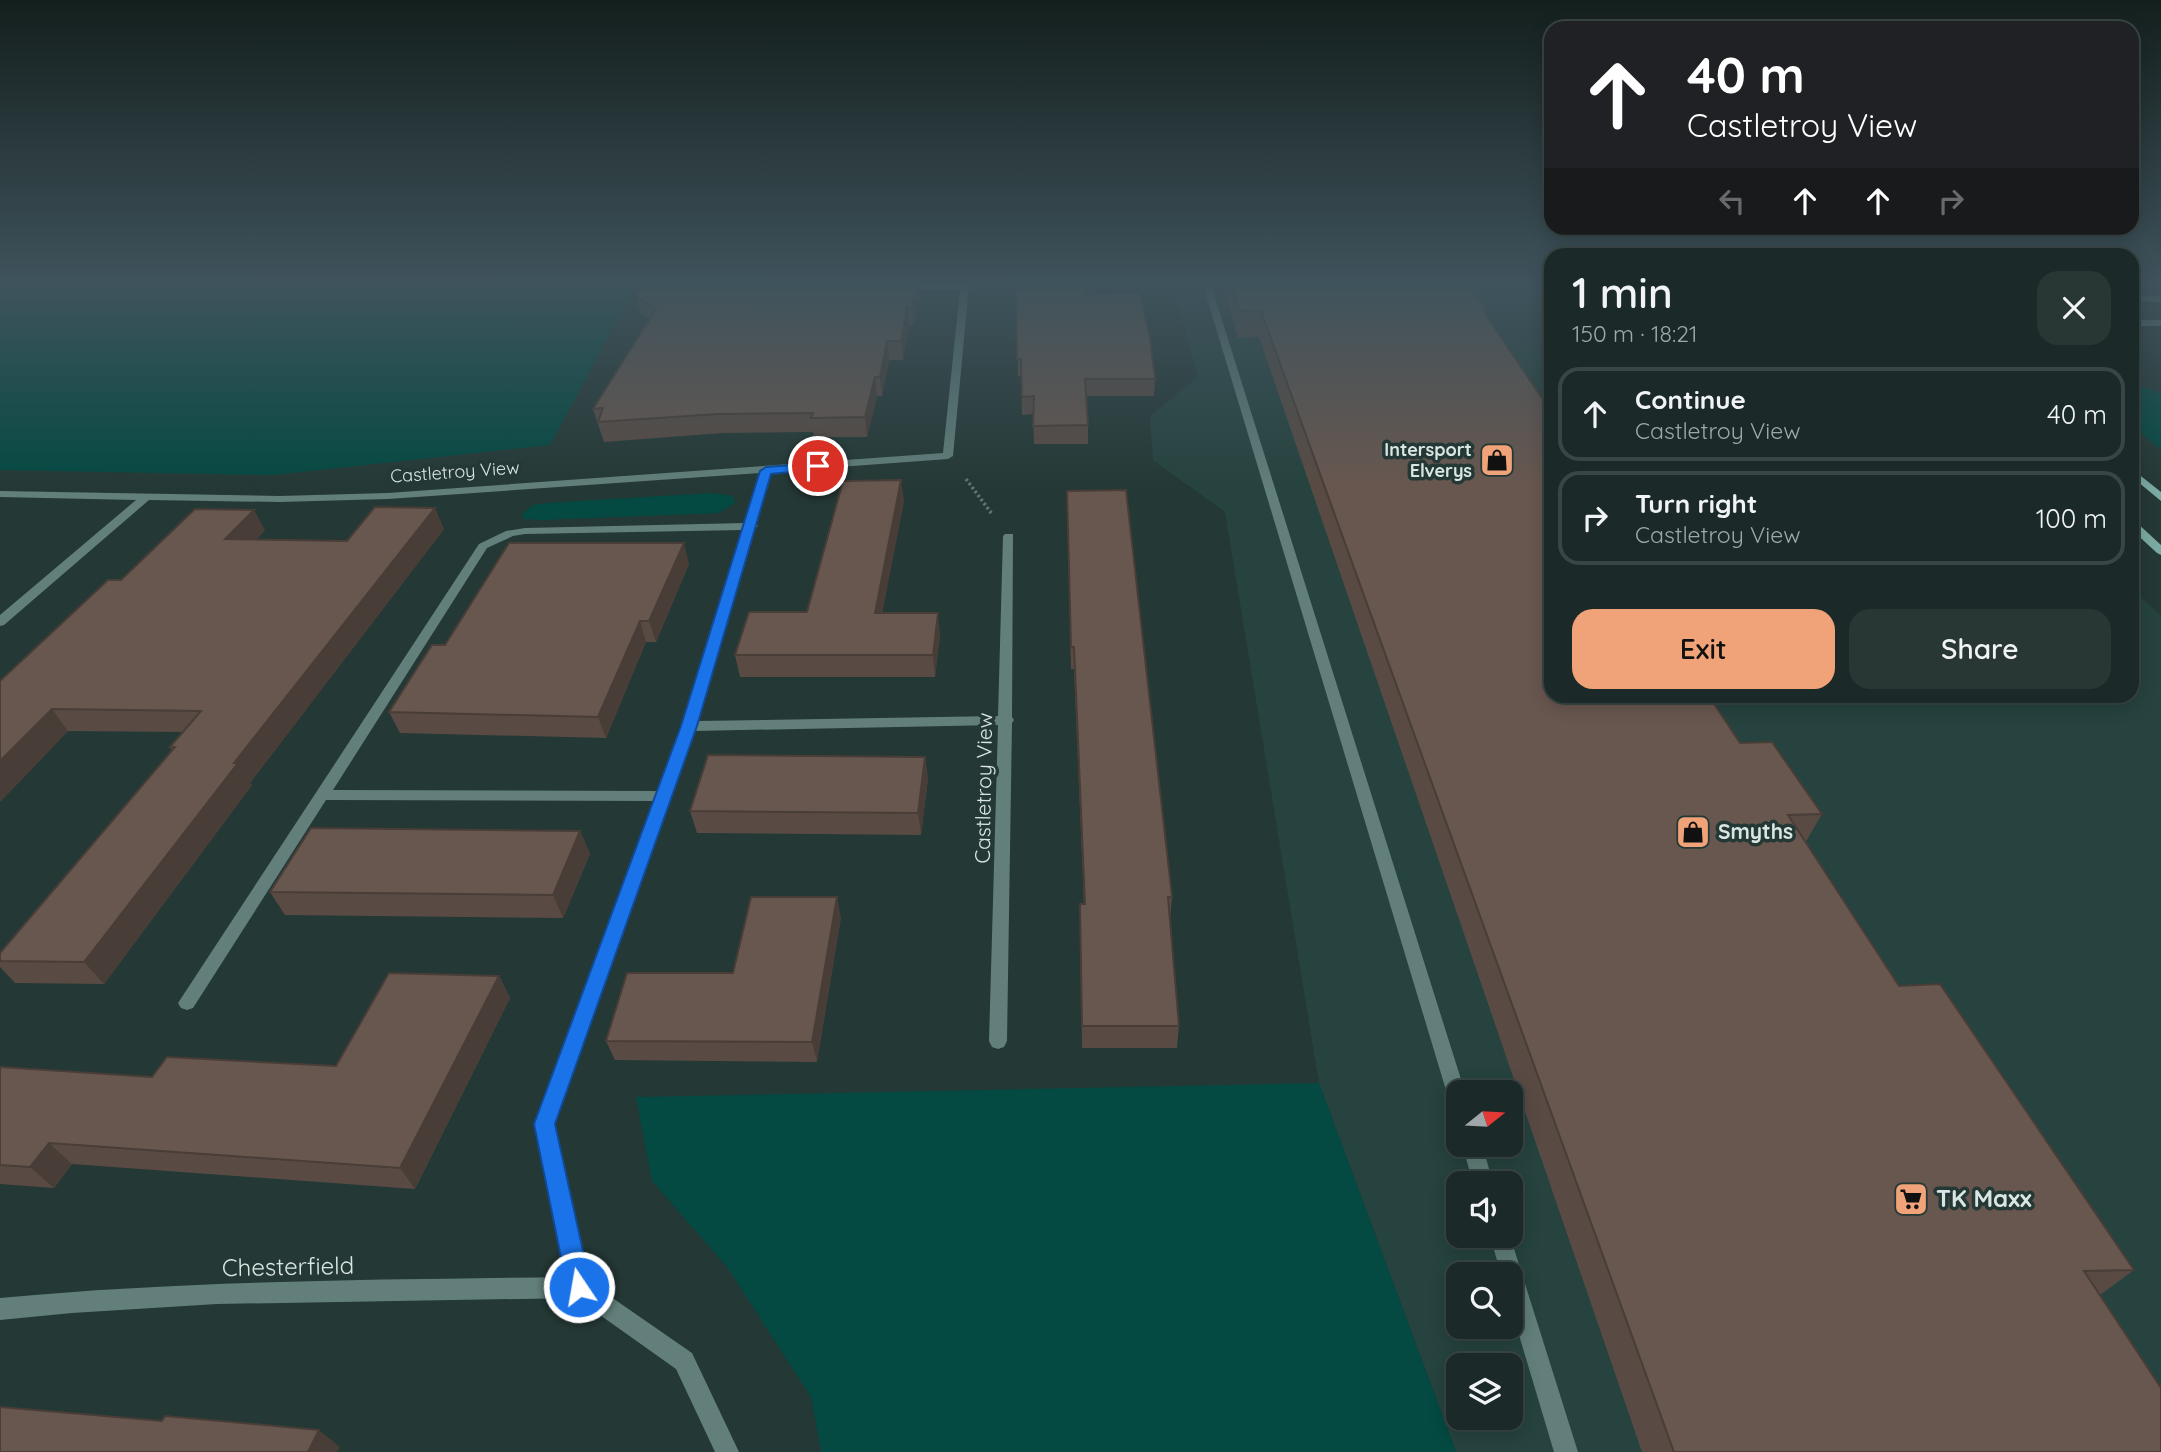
<!DOCTYPE html>
<meta charset="utf-8">
<style>
body{margin:0;font-family:Quicksand,sans-serif;background:#283634;color:#f1f3f6;height:100vh;display:flex;flex-direction:column;font-size:26px;white-space:nowrap}
*{box-sizing:border-box;margin:0}
p{font-size:23px;color:#a0a7a8}
.icon{flex:none;width:38px;height:38px;fill:none;stroke:currentColor;stroke-width:2;stroke-linecap:round;stroke-linejoin:round}
.map{position:relative;flex:1;overflow:hidden}
.sheet{position:absolute;left:1544px;top:248px;width:595px;height:455px;display:flex;flex-direction:column;background:#1b2a28;border-radius:21px;box-shadow:0 4px 18px #0003,0 0 0 2px #394645}
.sheet>*{flex:none}
.banner{position:absolute;left:1544px;top:21px;width:595px;height:214px;border-radius:21px;box-shadow:0 4px 18px #0003,0 0 0 2px #394645;background:#202124;color:#fff;overflow:hidden}
.needle{width:46px;rotate:72deg}
.fabs{position:absolute;left:1446px;top:1080px;display:grid;gap:14px}
.fabs a{display:grid;place-items:center;width:77px;height:77px;border-radius:14px;background:#1b2a28;box-shadow:0 4px 18px #0003,0 0 0 2px #394645;font-size:35px}
.pin{position:absolute;display:grid;place-items:center;width:60px;height:60px;color:#fff;margin:-30px;border:4px solid #fff;border-radius:50%;box-shadow:0 2px 7px #0007}
.me{position:absolute;width:77px;margin:-38px;rotate:348deg;stroke-linejoin:round;filter:drop-shadow(0 0 5px #0008)}
.turn{display:flex;align-items:center;gap:24px;height:147px;padding:0 28px;font-size:32px}
.turn .icon{width:91px;height:91px;stroke-width:2.5}
.turn b{display:block;font-size:49px;line-height:60px}
.lanes{display:flex;align-items:center;height:66px;padding:0 28px;background:#0003;justify-content:center;gap:35px;direction:ltr}
.lanes .off{opacity:.35}
.round{display:grid;place-items:center;flex:none;width:74px;height:74px;border-radius:21px;background:#283634}
.headline{display:flex;align-items:center;justify-content:space-between;height:119px;padding:0 28px}
h1{font-size:42px;font-weight:600;line-height:52px}
.action{display:flex;gap:14px;margin-top:auto;padding:14px 28px}
.action a{flex:1;height:80px;border-radius:21px;background:#f0a279;color:#111;font-size:28px;font-weight:600;line-height:80px;text-align:center}
.action a+a{background:#283634;color:#f1f3f6}
ul{padding:0;list-style:none}
li{display:flex;align-items:center;gap:21px;height:94px;margin:0 14px 10px;padding:0 14px;border:4px solid #394645;border-radius:21px}
li div{flex:1}
li b{display:block;font-size:26px}
li em{font-style:normal}
.map>svg:first-child{display:block}
.built{fill:#26433f;fill-rule:evenodd}
.green{fill:#044942}
.lines{fill:none;stroke-linecap:round;stroke-linejoin:round}
.path{stroke:#627471;stroke-width:3.5;stroke-dasharray:2.5 2.5;stroke-linecap:butt}
.service{fill:#627f7b;fill-rule:evenodd}
.minor{fill:#627f7b;fill-rule:evenodd}
.secondary{fill:#7baaa3;fill-rule:evenodd}
.wall{fill:#594b44}
.shaded-wall{fill:#493d37}
.building{fill:#68574f;stroke:#493d37;stroke-width:2}
.route{fill:#1a73e8;stroke:#114b97;stroke-width:2}
.labels{text-anchor:middle;stroke-width:7;stroke-linejoin:round;paint-order:stroke}
.far-poi-label{font-size:18px;font-weight:bold;fill:#dae6e4;stroke:#243835;text-anchor:end}
.far-street-label{font-size:18px;fill:#dae6e4;stroke:#243835}
.street-label{font-size:21px;fill:#dae6e4;stroke:#243835}
.poi-label{font-size:21px;font-weight:bold;fill:#dae6e4;stroke:#243835;text-anchor:start}
.near-poi-label{font-size:24px;font-weight:bold;fill:#dae6e4;stroke:#243835;text-anchor:start}
.near-street-label{font-size:24px;fill:#dae6e4;stroke:#243835}
</style>
<div class="map">
<svg width="2161" height="1452" viewBox="0 0 2161 1452">
<rect width="100%" height="100%" fill="#243835"/>
<!-- built -->
<path class="built" d="M 1172,285 L 1550,285 L 1550,696 L 2132,696 L 2132,589 L 2161,616 L 2161,1452 L 1456,1452 L 1319,1083 L 1225,512 L 1153,460 L 1150,416 L 1198,377 ZM 1458,1092 L 1510,1092 L 1510,1144 L 1458,1144 ZM 1458,1183 L 1510,1183 L 1510,1236 L 1458,1236 ZM 1458,1274 L 1510,1274 L 1510,1326 L 1458,1326 ZM 1458,1365 L 1510,1365 L 1510,1418 L 1458,1418 Z"/>
<!-- green -->
<g class="green">
<polygon points="0,285 636,285 550,445 273,475 0,470"/>
<polygon points="2132,382 2161,394 2161,450 2132,425"/>
<polygon points="711,493 733,496 735,503 719,513 542,520 525,519 521,515 533,505 547,503"/>
<polygon points="1319,1083 1456,1452 821,1452 811,1397 727,1267 652,1181 636,1097"/>
</g>
<g class="lines">
<!-- path -->
<polyline class="path" points="966,479 992,514"/>
<!-- service -->
<g class="service">
<polygon points="1203,285 1211,285 1465,1092 1458,1092 1458,1108 1451,1106 1449,1100"/>
<polygon points="2132,295 2161,296 2161,302 2132,301"/>
<rect x="2132" y="320" width="29" height="6"/>
<polygon points="1462,1144 1482,1144 1493,1183 1473,1183"/>
<polygon points="1490,1236 1510,1236 1578,1452 1554,1452 1510,1305 1510,1274 1501,1274"/>
</g>
<!-- minor -->
<path class="minor" d="M 902,285 L 969,285 L 953,456 L 948,459 L 771,472 L 756,524 L 758,526 L 754,529 L 697,721 L 998,716 L 1003,536 L 1005,534 L 1013,534 L 1012,717 L 1014,720 L 1012,723 L 1007,1041 L 1004,1047 L 998,1049 L 992,1047 L 989,1041 L 998,725 L 694,731 L 555,1124 L 588,1281 L 692,1353 L 739,1452 L 715,1452 L 676,1369 L 576,1298 L 217,1304 L 72,1313 L 0,1320 L 0,1298 C 188,1280 377,1280 566,1277 L 535,1124 L 654,801 L 326,800 L 193,1008 L 187,1010 L 181,1008 L 178,1003 L 479,544 L 506,531 L 525,528 L 745,523 L 760,473 L 388,499 L 279,502 L 149,500 L 4,625 L 0,626 L 0,615 L 136,500 L 0,497 L 0,491 L 279,496 L 388,493 L 943,453 L 960,290 L 899,290 L 899,286 ZM 743,530 L 682,726 L 658,791 L 333,790 L 487,548 L 513,536 L 525,534 Z"/>
<!-- secondary -->
<g class="secondary">
<polygon points="2132,469 2161,492 2161,501 2132,477"/>
<polygon points="2132,521 2136,522 2161,545 2161,555 2157,553 2132,530"/>
</g>
</g>
<!-- wall -->
<g class="wall">
<polygon points="1016,285 1092,294 1155,379 1154,396 1086,396 1088,425 1088,444 1034,444 1033,414 1022,415 1021,376 1018,376"/>
<polygon points="1222,285 1468,285 1488,312 1487,316 1550,696 1740,743 1822,814 1805,843 1899,986 2134,1270 2100,1295 2161,1452 1642,1452 1259,337 1238,338"/>
<polygon points="921,293 914,325 909,325 903,360 889,360 882,396 877,396 867,437 814,437 813,432 722,433 604,442 593,409 649,319 641,314 636,296"/>
<polygon points="1067,491 1172,897 1170,920 1179,1026 1177,1048 1082,1048 1080,904 1084,904 1074,669 1071,669"/>
<polygon points="904,501 882,613 940,635 935,677 740,677 735,655 807,612"/>
<polygon points="444,529 250,783 252,785 104,984 15,983 0,967 0,953 172,750 170,747 182,732 68,731 0,802 121,580 265,530 256,540 347,541"/>
<polygon points="689,564 656,642 646,642 606,738 400,733 389,712 445,645"/>
<polygon points="925,757 928,779 921,835 697,833 690,811"/>
<polygon points="580,831 590,854 563,918 285,915 270,892"/>
<polygon points="841,917 817,1062 615,1060 606,1041 733,973"/>
<polygon points="499,976 510,998 415,1189 72,1164 54,1188 0,1184 0,1067 152,1077 336,1066"/>
</g>
<!-- shaded-wall -->
<g class="shaded-wall">
<polygon points="646,285 765,285 656,294"/>
<polygon points="917,285 920,285 921,293 914,325 912,307"/>
<polygon points="1088,285 1097,285 1083,311 1083,294"/>
<polygon points="907,307 909,325 903,360 901,341"/>
<polygon points="887,341 889,360 882,396 880,377"/>
<polygon points="875,377 877,396 867,437 865,417"/>
<polygon points="901,480 904,501 878,634 875,613"/>
<polygon points="435,508 444,529 250,783 252,785 104,984 84,962 234,763"/>
<polygon points="254,510 265,530 237,560 225,539"/>
<polygon points="684,543 689,564 656,642 649,621"/>
<polygon points="938,613 940,635 935,677 933,655"/>
<polygon points="640,621 646,642 606,738 598,717"/>
<polygon points="52,709 68,731 0,802 0,761"/>
<polygon points="925,757 928,779 921,835 918,813"/>
<polygon points="580,831 590,854 563,918 553,895"/>
<polygon points="837,897 841,917 817,1062 812,1042"/>
<polygon points="499,976 510,998 415,1189 400,1168"/>
<polygon points="49,1143 72,1164 54,1188 30,1167"/>
<polygon points="319,1430 340,1447 337,1452 308,1452"/>
</g>
<!-- building -->
<g class="building">
<polygon points="642,285 646,285 652,288 692,285 917,285 912,307 907,307 901,341 887,341 880,377 875,377 865,417 811,418 813,413 718,414 598,422 603,408 593,409 656,309 636,296"/>
<polygon points="1016,285 1088,285 1083,294 1140,293 1150,338 1155,379 1085,379 1088,425 1033,426 1034,396 1022,397 1021,359 1017,359"/>
<polygon points="1231,285 1468,285 1488,312 1484,312 1550,410 1550,696 1709,696 1740,743 1772,742 1822,814 1788,815 1899,986 1940,984 2134,1270 2084,1271 2161,1388 2161,1452 1674,1452 1261,311 1240,311"/>
<polygon points="901,480 875,613 938,613 933,655 735,655 749,612 807,612 843,481"/>
<polygon points="1126,490 1172,897 1168,897 1179,1026 1082,1026 1080,904 1085,904 1074,647 1071,647 1067,491"/>
<polygon points="375,507 435,508 234,763 238,763 84,962 0,961 0,953 175,747 170,747 201,711 52,709 0,761 0,681 108,580 121,580 195,509 254,510 225,539 347,541"/>
<polygon points="509,543 684,543 649,621 640,621 598,717 389,712 432,645 445,645"/>
<polygon points="708,755 925,757 918,813 690,811"/>
<polygon points="311,828 580,831 553,895 270,892"/>
<polygon points="751,897 837,897 812,1042 606,1041 627,973 733,973"/>
<polygon points="389,973 499,976 400,1168 49,1143 30,1167 0,1165 0,1067 152,1077 167,1057 336,1066"/>
<polygon points="0,1407 162,1421 165,1416 319,1430 308,1452 0,1452"/>
</g>
<!-- sky -->
<linearGradient id="sky" x2="0" y2="1"><stop stop-color="#141f1d"/><stop offset="0.58" stop-color="#3f535c"/><stop offset="1" stop-color="#3f535c" stop-opacity="0"/></linearGradient>
<rect width="2161" height="488" fill="url(#sky)"/>
<!-- route -->
<polygon class="route" points="818,463 823,464 823,469 771,474 697,726 555,1124 591,1287 587,1295 579,1299 570,1295 567,1287 534,1124 681,726 760,471 766,467"/>
<!-- icons -->
<defs>
<g id="shop-square" transform="scale(1.75)"><rect x="-9" y="-9" width="18" height="18" rx="4" fill="#f0a279" stroke="#243835"/><path d="M-5-2.5h2.3a2.7 3.5 0 0 1 5.4 0H5L5.5 6h-11ZM-1.5-2.5h3a1.5 2.3 0 0 0-3 0Z" fill="#111"/></g>
<g id="supermarket-square" transform="scale(1.75)"><rect x="-9" y="-9" width="18" height="18" rx="4" fill="#f0a279" stroke="#243835"/><path d="M-6-5.5h2.5l.6 2H6L4.5 2H-2.5L-4.4-4H-6ZM-1.5 3.2a1.3 1.3 0 1 0 .1 0ZM3 3.2a1.3 1.3 0 1 0 .1 0Z" fill="#111"/></g>
</defs>
<g fill-rule="evenodd">
<use href="#shop-square" x="1497" y="460"/>
<use href="#shop-square" x="1693" y="832"/>
<use href="#supermarket-square" x="1911" y="1199"/>
</g>
<g class="labels">
<!-- far-poi labels -->
<g class="far-poi-label">
<text x="1472" y="456">Intersport<tspan x="1472" dy="21">Elverys</tspan></text>
</g>
<!-- far-street labels -->
<g class="far-street-label">
<text transform="translate(455 472) rotate(-4)" y="6">Castletroy View</text>
</g>
<!-- street labels -->
<g class="street-label">
<text transform="translate(984 788) rotate(-89)" y="7">Castletroy View</text>
</g>
<!-- poi labels -->
<g class="poi-label">
<text x="1718" y="839">Smyths</text>
</g>
<!-- near-poi labels -->
<g class="near-poi-label">
<text x="1936" y="1207">TK Maxx</text>
</g>
<!-- near-street labels -->
<g class="near-street-label">
<text transform="translate(288 1267) rotate(-1)" y="8">Chesterfield</text>
</g>
</g>
</svg>
<div class="fabs">
<a><svg class="needle" viewBox="-14 -14 28 28"><path d="M0-13l5 13h-10z" fill="#e53935"/><path d="M0 13l5-13h-10z" fill="#a0a7a8"/></svg></a>
<a><svg class="icon" aria-label="sound" viewBox="0 0 24 24"><path d="M4 9h4l5-4v14l-5-4H4zM17 9q2 3 0 6"/></svg></a>
<a><svg class="icon" aria-label="search" viewBox="0 0 24 24"><circle cx="10" cy="10" r="6"/><path d="M15 15l6 6"/></svg></a>
<a><svg class="icon" aria-label="layers" viewBox="0 0 24 24"><path d="M12 4l9 5-9 5-9-5zM3 14l9 5 9-5"/></svg></a>
</div>
<div class="pin" style="left:818px;top:466px;background:#d93025"><svg class="icon" aria-label="arrive" viewBox="0 0 24 24"><path d="M6 21V4h12l-3 4 3 4H6"/></svg></div>
<svg class="me" style="left:579px;top:1287px" viewBox="-20 -20 40 40"><circle r="17" fill="#1a73e8" stroke="#fff" stroke-width="3"/><path d="M0-11L8 9 0 5-8 9z" fill="#fff"/></svg>
<div class="banner">
<div class="turn"><svg class="icon" aria-label="ahead" viewBox="0 0 24 24"><path d="M12 20V5M6 11l6-6 6 6"/></svg><div><b>40 m</b>Castletroy View</div></div>
<div class="lanes"><svg class="icon off" aria-label="left" viewBox="0 0 24 24"><path d="M17 20v-9H6M10 6l-5 5 5 5"/></svg><svg class="icon" aria-label="ahead" viewBox="0 0 24 24"><path d="M12 20V5M6 11l6-6 6 6"/></svg><svg class="icon" aria-label="ahead" viewBox="0 0 24 24"><path d="M12 20V5M6 11l6-6 6 6"/></svg><svg class="icon off" aria-label="right" viewBox="0 0 24 24"><path d="M7 20v-9h11M14 6l5 5-5 5"/></svg></div>
</div>
<section class="sheet">
<div class="headline"><div><h1>1 min</h1><p>150 m · 18:21</p></div><a class="round"><svg class="icon" aria-label="close" viewBox="0 0 24 24"><path d="M6 6l12 12M18 6L6 18"/></svg></a></div>
<ul>
<li><svg class="icon" aria-label="ahead" viewBox="0 0 24 24"><path d="M12 20V5M6 11l6-6 6 6"/></svg><div><b>Continue</b><p>Castletroy View</p></div><em>40 m</em></li>
<li><svg class="icon" aria-label="right" viewBox="0 0 24 24"><path d="M7 20v-9h11M14 6l5 5-5 5"/></svg><div><b>Turn right</b><p>Castletroy View</p></div><em>100 m</em></li>
</ul>
<div class="action"><a>Exit</a><a>Share</a></div>
</section>
</div>
